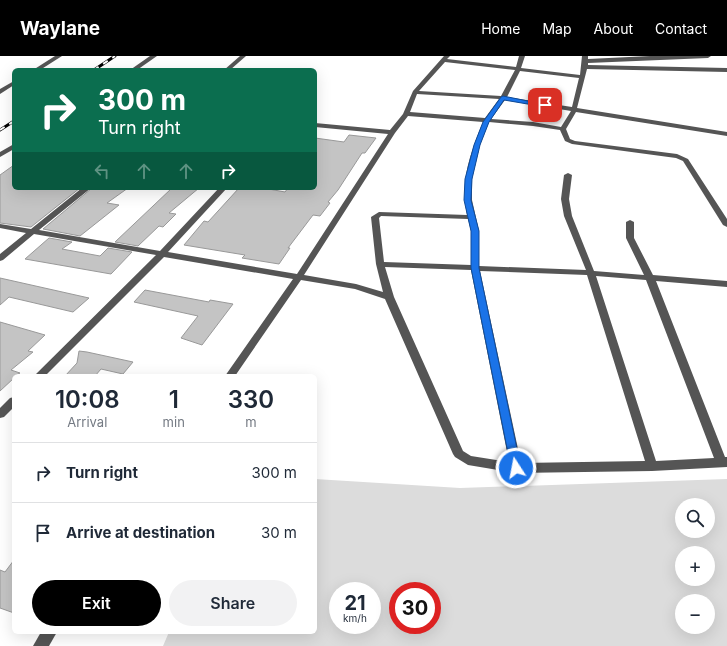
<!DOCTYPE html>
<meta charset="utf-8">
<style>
body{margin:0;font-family:Inter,sans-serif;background:#f2f2f3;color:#1f2937;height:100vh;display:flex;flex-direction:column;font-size:15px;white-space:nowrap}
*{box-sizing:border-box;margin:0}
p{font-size:13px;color:#747a83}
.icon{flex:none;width:22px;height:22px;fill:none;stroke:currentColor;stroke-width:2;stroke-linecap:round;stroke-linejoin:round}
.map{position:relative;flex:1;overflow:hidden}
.details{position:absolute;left:12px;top:318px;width:305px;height:260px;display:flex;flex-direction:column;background:#fff;border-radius:6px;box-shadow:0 4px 16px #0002}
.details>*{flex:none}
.guide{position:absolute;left:12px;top:12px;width:305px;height:122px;border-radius:6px;box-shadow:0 4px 16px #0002;background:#0b6e4f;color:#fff;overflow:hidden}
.controls{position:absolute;left:675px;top:442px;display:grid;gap:8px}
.controls a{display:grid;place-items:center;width:40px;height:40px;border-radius:50%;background:#fff;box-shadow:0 4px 16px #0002;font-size:20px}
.speed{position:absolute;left:329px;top:526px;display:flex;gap:8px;font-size:20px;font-weight:700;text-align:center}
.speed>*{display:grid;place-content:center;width:52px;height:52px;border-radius:50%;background:#fff;box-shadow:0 4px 16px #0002;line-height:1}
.speed small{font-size:10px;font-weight:400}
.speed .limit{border:6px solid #d22;background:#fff;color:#111}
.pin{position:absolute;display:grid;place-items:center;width:34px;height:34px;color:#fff;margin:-17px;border-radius:8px;box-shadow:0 2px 6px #0006}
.me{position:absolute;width:44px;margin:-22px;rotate:349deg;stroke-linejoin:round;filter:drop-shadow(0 0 3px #0008)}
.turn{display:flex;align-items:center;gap:14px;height:84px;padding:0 20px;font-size:18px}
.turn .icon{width:52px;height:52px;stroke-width:2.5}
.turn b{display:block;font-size:28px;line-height:34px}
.lanes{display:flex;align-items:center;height:38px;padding:0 20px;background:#0003;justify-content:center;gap:20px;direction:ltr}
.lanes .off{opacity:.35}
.eta{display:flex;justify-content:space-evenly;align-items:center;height:68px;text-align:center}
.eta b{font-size:24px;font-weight:600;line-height:28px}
.primary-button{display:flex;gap:8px;margin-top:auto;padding:8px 20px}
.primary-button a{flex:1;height:46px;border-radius:24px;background:#000;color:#fff;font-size:16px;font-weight:600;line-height:46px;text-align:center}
.primary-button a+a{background:#f2f2f3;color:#1f2937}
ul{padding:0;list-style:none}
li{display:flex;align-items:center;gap:12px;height:60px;padding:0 20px;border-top:1px solid #e0e1e3}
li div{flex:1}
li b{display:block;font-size:15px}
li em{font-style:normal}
header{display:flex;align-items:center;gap:24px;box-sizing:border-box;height:56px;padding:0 20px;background:#000;color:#fff}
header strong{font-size:19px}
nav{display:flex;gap:22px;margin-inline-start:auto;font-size:14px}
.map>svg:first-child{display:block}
.green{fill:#dcdcdc;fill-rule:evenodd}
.building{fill:#c4c4c4;stroke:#999}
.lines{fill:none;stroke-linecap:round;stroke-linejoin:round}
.minor{fill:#555;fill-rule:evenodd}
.rail-casing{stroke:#000;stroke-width:3}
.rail{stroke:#fff;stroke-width:2;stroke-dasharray:5.5;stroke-linecap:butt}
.route{fill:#1a73e8;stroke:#114b97}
</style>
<header>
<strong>Waylane</strong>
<nav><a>Home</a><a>Map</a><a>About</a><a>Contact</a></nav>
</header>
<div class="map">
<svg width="727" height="590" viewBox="0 0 727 590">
<rect width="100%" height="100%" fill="#fff"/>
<!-- green -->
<path class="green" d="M 315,423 L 460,432 L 727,423 L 727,590 L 163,590 L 169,576 L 315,576 ZM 682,449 L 708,449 L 708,475 L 682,475 ZM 682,497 L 708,497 L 708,523 L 682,523 ZM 338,535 L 372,535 L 372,569 L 338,569 ZM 398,535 L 432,535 L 432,569 L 398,569 ZM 682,545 L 708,545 L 708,571 L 682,571 Z"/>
<!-- building -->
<g class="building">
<polygon points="349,79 376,82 365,97 362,97 338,134 328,146 330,147 320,160 313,159 288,192 290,192 279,208 242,202 245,199 184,189 204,165 208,166 239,132 263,132 285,136 288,132 315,132 315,82 344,86"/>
<polygon points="14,109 14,132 80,132 31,171 0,167 0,119"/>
<polygon points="92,132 128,132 107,147 119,149 80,180 43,173"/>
<polygon points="172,132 199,132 169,157 176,158 163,171 159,170 138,190 115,186"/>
<polygon points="49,182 72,186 62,193 100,200 108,192 132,196 111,218 25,203"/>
<polygon points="0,222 89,242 73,256 9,241 0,249"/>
<polygon points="145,234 209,246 210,244 233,248 202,289 181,282 198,260 134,246"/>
<polygon points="0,266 45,279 28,295 33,296 11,314 20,317 14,320 14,322 0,335"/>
<polygon points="79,295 87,296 133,306 123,318 101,313 95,320 65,320 77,307"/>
<polygon points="14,504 14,557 0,552 0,514 5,516"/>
</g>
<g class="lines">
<!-- minor -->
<g class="minor">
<polygon points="55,0 62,0 40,14 33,14"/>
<polygon points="150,0 157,0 137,14 130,14"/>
<polygon points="240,0 246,0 230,14 224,14"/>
<path d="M 444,0 L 450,0 L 447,3 L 516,11 L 519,0 L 525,0 L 521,12 L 580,19 L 582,0 L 588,0 L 588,3 L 650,0 L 711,0 L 708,2 L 588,7 L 588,9 L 727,12 L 727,16 L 587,13 L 577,52 L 727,76 L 727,80 L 576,56 L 566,73 L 570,83 L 575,85 L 677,98 L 688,103 L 727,163 L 727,171 L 723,169 L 683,105 L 676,102 L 572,88 L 565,85 L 560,74 L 533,70 L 489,66 L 480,89 L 472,123 L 472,144 L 479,175 L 479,210 L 586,214 L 564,160 L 561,143 L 564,119 L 568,117 L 572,119 L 569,143 L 572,160 L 594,215 L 644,219 L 626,182 L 626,166 L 630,164 L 634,166 L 634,182 L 653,219 L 727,225 L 727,231 L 656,225 L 725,401 L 727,401 L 727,411 L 652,415 L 516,417 L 468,409 L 455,401 L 453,398 L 385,243 L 355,233 L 301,224 L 235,320 L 225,320 L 293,223 L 164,201 L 45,320 L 34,320 L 156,199 L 34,178 L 3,204 L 0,205 L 0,198 L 26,177 L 0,172 L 0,168 L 31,173 L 82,132 L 91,132 L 39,174 L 160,195 L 219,132 L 227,132 L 168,196 L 297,218 L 388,78 L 315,71 L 315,67 L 390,74 L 403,58 L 413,35 ZM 445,6 L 515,14 L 501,40 L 419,35 ZM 520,15 L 579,22 L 572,51 L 507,41 ZM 417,38 L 499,43 L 485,62 L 410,56 ZM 505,44 L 571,55 L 561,71 L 533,66 L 491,63 ZM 408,60 L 483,66 C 470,98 460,124 467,159 L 379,156 L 371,161 L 376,208 L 383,236 L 356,228 L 304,219 L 395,77 ZM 381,160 L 468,163 L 471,175 L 471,209 L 384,206 L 379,162 ZM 385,211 L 471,214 L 509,406 L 471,400 L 463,395 L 394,241 ZM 480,215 L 587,219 L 645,405 L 521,407 ZM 596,220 L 646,224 L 714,402 L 656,405 Z"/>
<polygon points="14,25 14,29 0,38 0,33"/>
<polygon points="14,88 14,93 0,101 0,96"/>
<polygon points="14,341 14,351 4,361 0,362 0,352 10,342"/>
<polygon points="41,576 57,576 49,590 33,590"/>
</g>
<!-- rail casing -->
<g class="rail-casing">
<g id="rail">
<polyline points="94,14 115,0"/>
<polyline points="0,74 14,65"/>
</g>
</g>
<!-- rail -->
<use href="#rail" class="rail"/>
</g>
<!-- route -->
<polygon class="route" points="503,40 548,49 545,51 504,44 489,66 480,89 472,123 471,144 479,175 479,212 521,412 520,415 516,417 512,415 511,412 471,212 471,175 464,144 465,123 474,89 483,66 501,41"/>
</svg>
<div class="controls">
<a><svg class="icon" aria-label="search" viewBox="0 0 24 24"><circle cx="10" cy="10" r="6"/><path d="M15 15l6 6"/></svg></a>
<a>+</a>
<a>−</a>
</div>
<div class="speed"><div>21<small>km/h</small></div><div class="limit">30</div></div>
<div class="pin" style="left:545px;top:49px;background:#d93025"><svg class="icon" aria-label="arrive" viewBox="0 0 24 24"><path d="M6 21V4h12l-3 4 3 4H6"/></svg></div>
<svg class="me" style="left:516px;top:412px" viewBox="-20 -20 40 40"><circle r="17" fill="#1a73e8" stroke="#fff" stroke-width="3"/><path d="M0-11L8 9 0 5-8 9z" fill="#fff"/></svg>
<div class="guide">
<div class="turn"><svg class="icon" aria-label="right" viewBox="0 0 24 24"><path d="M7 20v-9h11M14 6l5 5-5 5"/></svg><div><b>300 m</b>Turn right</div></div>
<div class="lanes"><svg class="icon off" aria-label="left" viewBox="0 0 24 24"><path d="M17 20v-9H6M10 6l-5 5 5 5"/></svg><svg class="icon off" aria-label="ahead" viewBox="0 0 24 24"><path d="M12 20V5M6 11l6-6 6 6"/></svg><svg class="icon off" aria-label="ahead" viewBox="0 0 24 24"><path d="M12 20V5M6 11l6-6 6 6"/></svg><svg class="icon" aria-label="right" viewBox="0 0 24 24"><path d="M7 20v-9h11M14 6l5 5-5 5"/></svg></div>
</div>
<section class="details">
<div class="eta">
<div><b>10:08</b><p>Arrival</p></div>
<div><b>1</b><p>min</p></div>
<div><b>330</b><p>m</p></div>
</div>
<ul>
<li><svg class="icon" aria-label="right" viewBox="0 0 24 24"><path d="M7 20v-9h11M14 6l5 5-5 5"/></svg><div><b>Turn right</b></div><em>300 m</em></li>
<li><svg class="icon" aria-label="arrive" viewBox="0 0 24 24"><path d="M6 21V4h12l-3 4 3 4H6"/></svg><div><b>Arrive at destination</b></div><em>30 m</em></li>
</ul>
<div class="primary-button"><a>Exit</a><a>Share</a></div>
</section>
</div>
